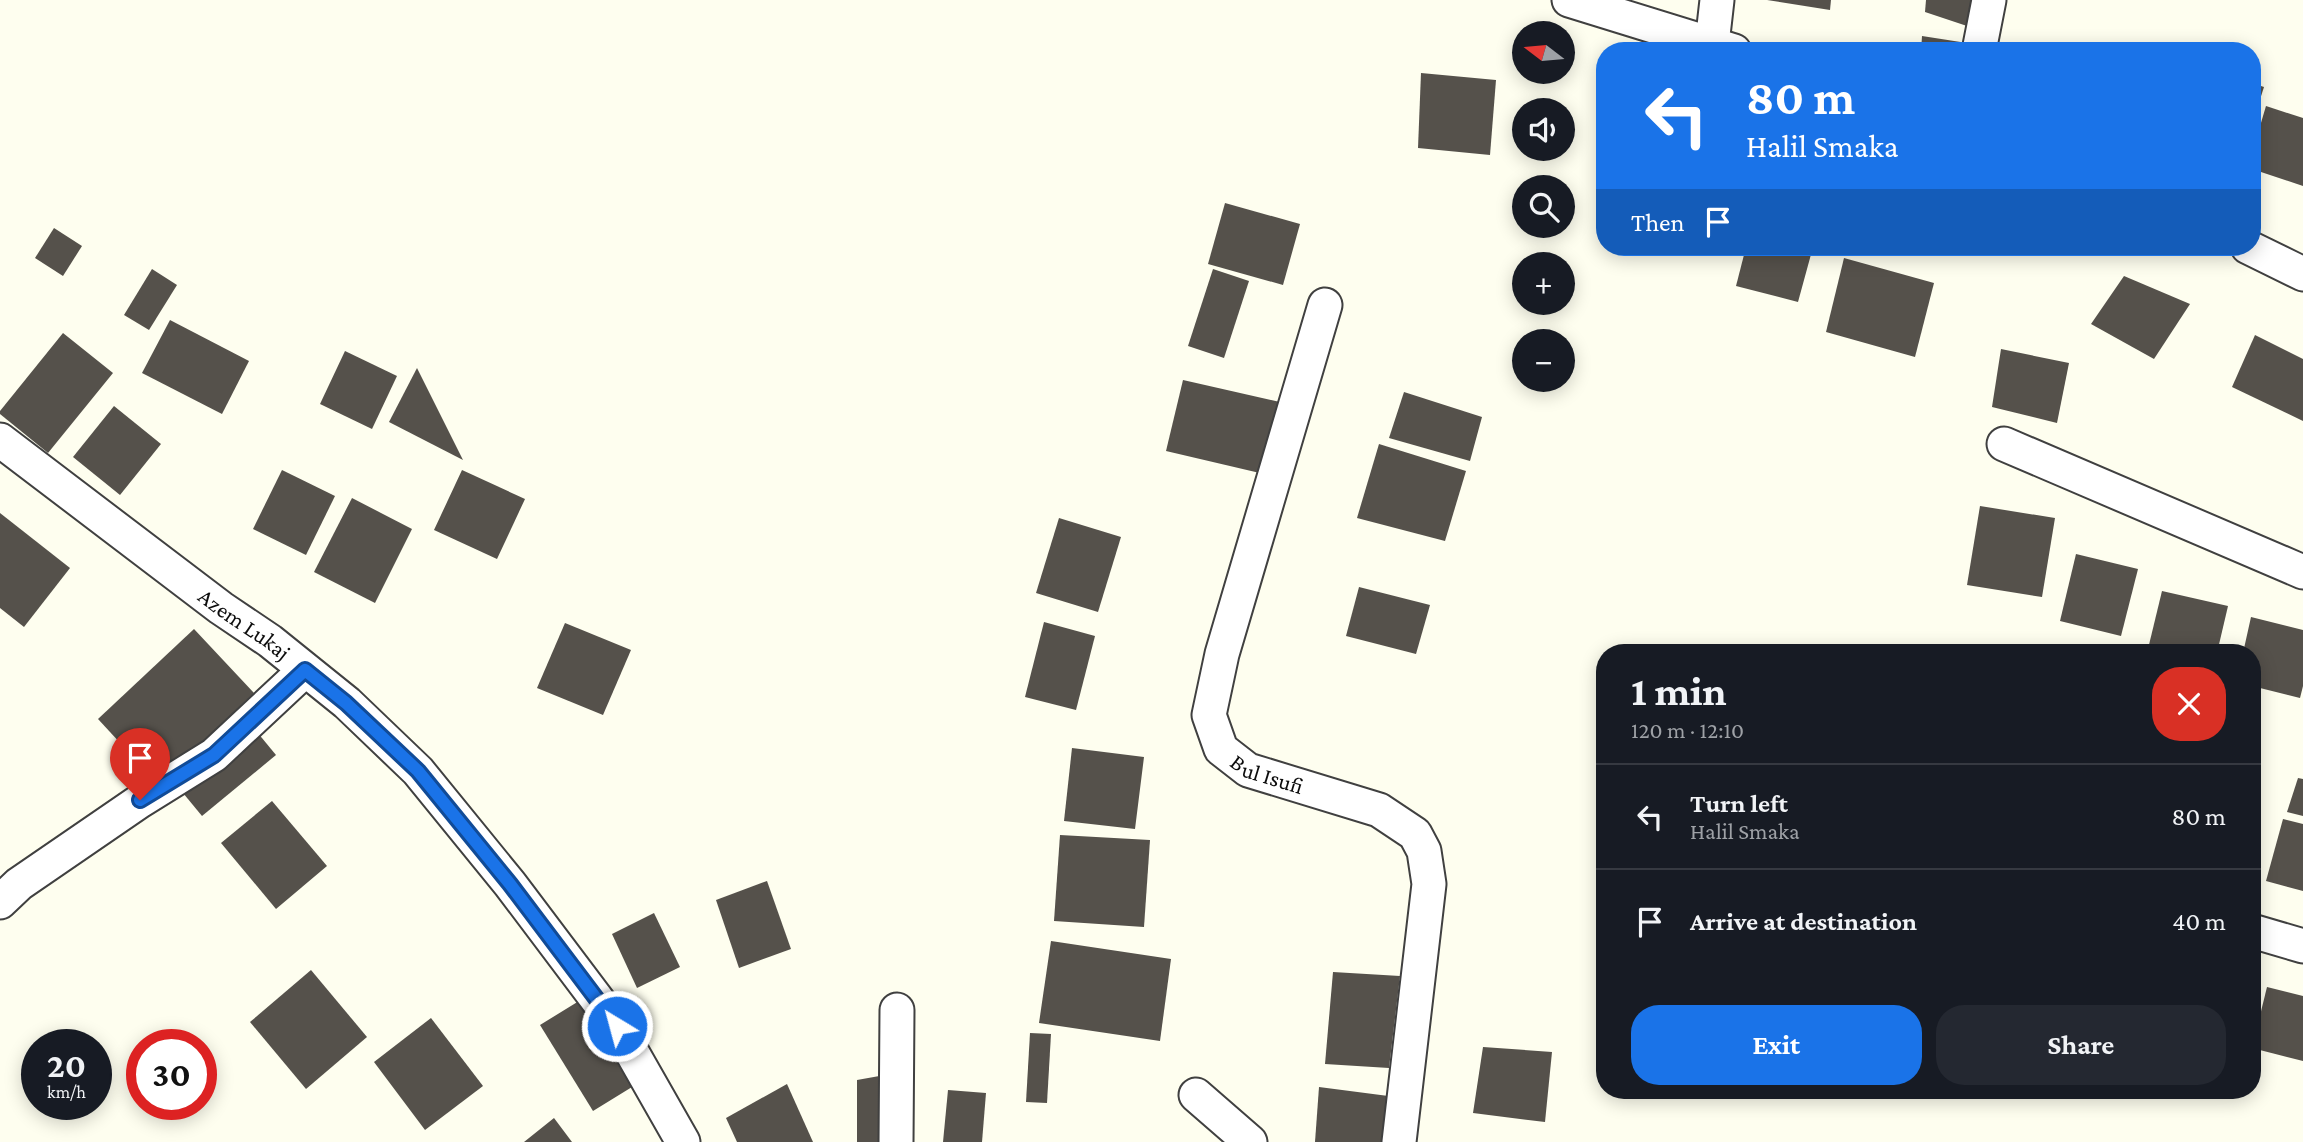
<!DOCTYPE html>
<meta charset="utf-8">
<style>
body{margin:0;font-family:"Crimson Pro",serif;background:#242831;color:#f1f3f6;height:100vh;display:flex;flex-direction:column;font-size:26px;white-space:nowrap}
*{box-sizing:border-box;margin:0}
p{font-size:23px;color:#9ea1a6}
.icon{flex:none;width:38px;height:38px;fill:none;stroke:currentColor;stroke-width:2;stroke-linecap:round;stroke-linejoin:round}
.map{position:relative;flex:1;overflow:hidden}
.sheet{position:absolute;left:1596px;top:644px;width:665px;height:455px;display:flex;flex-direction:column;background:#171b24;border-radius:28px;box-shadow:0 4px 18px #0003}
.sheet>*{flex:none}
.guide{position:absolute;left:1596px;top:42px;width:665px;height:214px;border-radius:28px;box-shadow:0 4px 18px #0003;background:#1a73e8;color:#fff;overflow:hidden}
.needle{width:46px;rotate:286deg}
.fabs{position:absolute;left:1512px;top:21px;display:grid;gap:14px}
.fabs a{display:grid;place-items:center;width:63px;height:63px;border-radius:50%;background:#171b24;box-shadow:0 4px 18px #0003;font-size:35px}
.speed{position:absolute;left:21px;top:1029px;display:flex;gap:14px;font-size:35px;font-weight:700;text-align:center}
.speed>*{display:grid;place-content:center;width:91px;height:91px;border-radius:50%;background:#171b24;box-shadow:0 4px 18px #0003;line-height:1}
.speed small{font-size:18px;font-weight:400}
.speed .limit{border:10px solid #d22;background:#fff;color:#111}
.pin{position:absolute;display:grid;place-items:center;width:60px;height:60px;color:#fff;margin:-72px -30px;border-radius:50% 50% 50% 0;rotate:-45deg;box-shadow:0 0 7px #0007}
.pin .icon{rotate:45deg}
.me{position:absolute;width:77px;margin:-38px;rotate:323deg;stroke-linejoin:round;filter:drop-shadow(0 0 5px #0008)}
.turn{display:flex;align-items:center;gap:24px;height:147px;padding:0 35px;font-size:32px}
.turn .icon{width:91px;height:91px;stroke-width:2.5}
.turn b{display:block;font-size:49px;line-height:60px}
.then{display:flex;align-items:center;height:66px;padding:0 35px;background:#0003;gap:14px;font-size:26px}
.round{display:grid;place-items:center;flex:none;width:74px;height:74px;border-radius:28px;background:#242831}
.summary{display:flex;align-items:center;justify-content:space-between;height:119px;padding:0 35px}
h1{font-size:42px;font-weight:700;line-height:52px}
.action{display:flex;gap:14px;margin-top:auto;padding:14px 35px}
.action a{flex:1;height:80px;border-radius:28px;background:#1a73e8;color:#fff;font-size:28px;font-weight:700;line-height:80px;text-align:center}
.action a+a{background:#242831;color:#f1f3f6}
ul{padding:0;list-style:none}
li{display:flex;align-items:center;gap:21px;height:105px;padding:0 35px;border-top:2px solid #363941}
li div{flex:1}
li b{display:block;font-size:26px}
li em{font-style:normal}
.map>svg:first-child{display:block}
.building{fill:#55514b}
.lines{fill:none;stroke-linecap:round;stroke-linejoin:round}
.street-casing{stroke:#404040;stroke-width:37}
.street{stroke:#fff;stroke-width:33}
.route-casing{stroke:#114b97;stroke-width:18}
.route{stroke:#1a73e8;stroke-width:12}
.labels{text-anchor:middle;stroke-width:7;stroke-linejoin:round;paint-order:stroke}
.street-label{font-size:23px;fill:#0d0d0d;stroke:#fff}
</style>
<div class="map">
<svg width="2303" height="1142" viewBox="0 0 2303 1142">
<rect width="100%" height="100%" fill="#fefeef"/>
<!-- building -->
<g class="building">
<polygon points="1767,0 1831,0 1830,10"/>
<polygon points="1926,0 1978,0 1973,28 1925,12"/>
<polygon points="1922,36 1967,43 1966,51 1921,51"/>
<polygon points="1421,73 1496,80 1490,155 1418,148"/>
<polygon points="2252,83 2264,87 2253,121 2252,121"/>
<polygon points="2266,106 2303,118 2303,186 2252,169 2252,153"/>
<polygon points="1225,203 1300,224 1283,285 1208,264"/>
<polygon points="54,228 82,246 63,276 35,258"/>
<polygon points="1746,247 1813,247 1798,302 1736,286"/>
<polygon points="1844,258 1934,283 1915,357 1826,332"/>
<polygon points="152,269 177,285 149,330 124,315"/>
<polygon points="1213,269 1249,281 1224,358 1188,346"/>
<polygon points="2124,276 2190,304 2154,359 2091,324"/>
<polygon points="170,320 249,361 222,414 142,373"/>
<polygon points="63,333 113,373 48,453 0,414 0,411"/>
<polygon points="2255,335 2303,359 2303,421 2232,387"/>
<polygon points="2001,349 2069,363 2057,423 1992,407"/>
<polygon points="345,351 397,376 372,429 320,404"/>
<polygon points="417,368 463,460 389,422"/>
<polygon points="1183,380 1280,402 1264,474 1166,451"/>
<polygon points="1404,392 1482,417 1470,461 1389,438"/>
<polygon points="114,406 161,444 120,495 73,457"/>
<polygon points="1379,444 1466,471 1445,541 1357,518"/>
<polygon points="282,470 335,496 306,555 253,529"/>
<polygon points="462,470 525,499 497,559 434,530"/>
<polygon points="352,498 412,529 375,603 314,572"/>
<polygon points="1980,506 2055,518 2042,597 1967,585"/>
<polygon points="0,513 70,568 24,627 0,608"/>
<polygon points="1059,518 1121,537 1098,612 1036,593"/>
<polygon points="2076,554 2138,569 2121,636 2060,621"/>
<polygon points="1359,587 1430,605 1416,654 1346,636"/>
<polygon points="2162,591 2228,606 2217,653 2147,653"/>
<polygon points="2251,617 2303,630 2303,686 2300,698 2252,686 2252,653 2243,653"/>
<polygon points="1044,622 1095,636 1076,710 1025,697"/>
<polygon points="565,623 631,650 603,715 537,688"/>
<polygon points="194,629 254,693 158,784 98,719"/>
<polygon points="1993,645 2025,651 2024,653 1991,653"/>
<polygon points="257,732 276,755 202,816 183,793"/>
<polygon points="1072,748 1144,757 1135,829 1064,821"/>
<polygon points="2298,778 2303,779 2303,816 2287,812"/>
<polygon points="272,801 327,866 276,909 221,843"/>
<polygon points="2283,819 2303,824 2303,891 2266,881"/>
<polygon points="1060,835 1150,840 1144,927 1054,921"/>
<polygon points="767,881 791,949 739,968 716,900"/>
<polygon points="654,913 680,967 637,988 612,934"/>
<polygon points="1051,941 1171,959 1160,1041 1039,1023"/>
<polygon points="311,970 367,1037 306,1089 250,1022"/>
<polygon points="1333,972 1400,976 1389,1068 1325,1064"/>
<polygon points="2267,987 2303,996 2303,1061 2252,1048"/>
<polygon points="579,1001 632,1087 593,1111 540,1025"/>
<polygon points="431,1018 483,1086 425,1130 374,1062"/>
<polygon points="1030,1033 1051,1034 1047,1103 1026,1102"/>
<polygon points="1483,1047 1552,1052 1545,1122 1473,1113"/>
<polygon points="885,1075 886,1142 857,1142 857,1080"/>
<polygon points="787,1084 813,1142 737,1142 726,1118"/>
<polygon points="1319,1087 1396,1097 1392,1142 1315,1142"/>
<polygon points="948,1090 986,1093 982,1142 943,1142"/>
<polygon points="554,1118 572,1142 524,1142"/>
</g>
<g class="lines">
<!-- street casing -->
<g class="street-casing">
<g id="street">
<polyline points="1569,0 1734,51"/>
<polyline points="1712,44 1717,0"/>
<polyline points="1979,51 1989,0"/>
<polyline points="2248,247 2303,274"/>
<path id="s1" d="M 1325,305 L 1222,654 L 1209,715 L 1221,749 L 1248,770 L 1379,810 L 1415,834 L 1424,851 L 1429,884 L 1399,1142"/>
<path id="s2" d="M 0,440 L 221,608 L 270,641 L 347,703 L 418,771 L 510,884 L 617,1026 L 683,1142"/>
<polyline points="2004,444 2303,572"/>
<polyline points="0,902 19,884 140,801 214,755 305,670"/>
<polyline points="2252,931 2303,946"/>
<polyline points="1196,1095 1250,1142"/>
<polyline points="896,1142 897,1010"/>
</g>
</g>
<!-- street -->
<use href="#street" class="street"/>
</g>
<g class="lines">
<!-- route casing -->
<g class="route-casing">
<polyline id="route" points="140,800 214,755 305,670 346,703 418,771 510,884 617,1026"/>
</g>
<!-- route -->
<use href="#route" class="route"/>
</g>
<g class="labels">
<!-- street labels -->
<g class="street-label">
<text dy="8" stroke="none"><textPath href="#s2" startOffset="306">Azem Lukaj</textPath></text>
<text dy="8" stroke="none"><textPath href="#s1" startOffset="516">Bul Isufi</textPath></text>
</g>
</g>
</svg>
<div class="fabs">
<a><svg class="needle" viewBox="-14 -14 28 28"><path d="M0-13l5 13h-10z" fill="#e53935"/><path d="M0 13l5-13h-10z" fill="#9ea1a6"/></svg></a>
<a><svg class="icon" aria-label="sound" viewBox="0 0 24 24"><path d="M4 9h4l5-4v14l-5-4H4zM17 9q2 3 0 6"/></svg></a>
<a><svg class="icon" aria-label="search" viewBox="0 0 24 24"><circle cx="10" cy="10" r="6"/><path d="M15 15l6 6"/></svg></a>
<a>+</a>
<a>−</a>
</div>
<div class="speed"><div>20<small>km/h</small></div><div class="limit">30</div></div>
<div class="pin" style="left:140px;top:800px;background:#d93025"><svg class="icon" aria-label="arrive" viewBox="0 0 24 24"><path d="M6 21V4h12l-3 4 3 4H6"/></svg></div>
<svg class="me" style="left:617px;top:1026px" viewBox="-20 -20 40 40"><circle r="17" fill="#1a73e8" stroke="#fff" stroke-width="3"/><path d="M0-11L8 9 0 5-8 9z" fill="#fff"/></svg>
<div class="guide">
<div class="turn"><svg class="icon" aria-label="left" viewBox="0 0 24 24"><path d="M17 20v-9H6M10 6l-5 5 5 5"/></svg><div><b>80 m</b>Halil Smaka</div></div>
<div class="then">Then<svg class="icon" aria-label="arrive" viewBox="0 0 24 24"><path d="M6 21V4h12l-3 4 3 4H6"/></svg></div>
</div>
<section class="sheet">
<div class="summary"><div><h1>1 min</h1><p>120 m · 12:10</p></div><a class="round" style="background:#d93025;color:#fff"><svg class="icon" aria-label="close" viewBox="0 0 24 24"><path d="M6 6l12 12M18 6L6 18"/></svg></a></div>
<ul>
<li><svg class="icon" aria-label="left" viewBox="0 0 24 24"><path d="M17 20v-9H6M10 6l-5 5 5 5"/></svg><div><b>Turn left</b><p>Halil Smaka</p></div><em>80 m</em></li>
<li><svg class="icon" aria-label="arrive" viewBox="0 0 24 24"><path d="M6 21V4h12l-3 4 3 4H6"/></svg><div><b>Arrive at destination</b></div><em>40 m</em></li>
</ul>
<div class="action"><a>Exit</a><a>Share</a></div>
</section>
</div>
